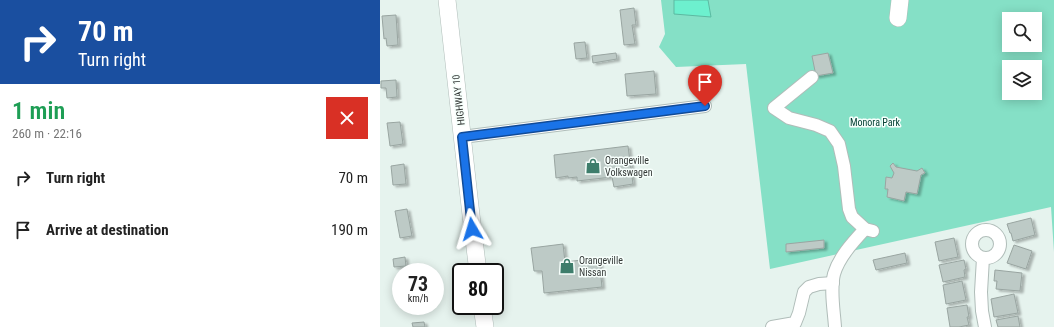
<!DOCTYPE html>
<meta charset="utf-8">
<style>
body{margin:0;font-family:"Roboto Condensed",sans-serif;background:#f6f6f6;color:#222;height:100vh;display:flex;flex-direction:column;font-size:15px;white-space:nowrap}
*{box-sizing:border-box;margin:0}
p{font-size:13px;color:#767676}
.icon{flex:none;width:22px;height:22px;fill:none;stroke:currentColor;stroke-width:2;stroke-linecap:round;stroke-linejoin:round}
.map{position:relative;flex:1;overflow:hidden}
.side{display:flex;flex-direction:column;background:#fff;width:380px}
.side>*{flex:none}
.top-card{background:#1a4fa0;color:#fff;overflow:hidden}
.tools{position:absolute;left:622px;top:12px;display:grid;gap:8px}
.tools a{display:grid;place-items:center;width:40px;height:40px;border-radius:0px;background:#fff;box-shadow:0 2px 10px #0003;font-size:20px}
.speed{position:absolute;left:12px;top:263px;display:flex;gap:8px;font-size:20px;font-weight:700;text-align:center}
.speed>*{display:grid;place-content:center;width:52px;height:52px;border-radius:50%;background:#fff;box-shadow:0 2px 10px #0003;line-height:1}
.speed small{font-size:10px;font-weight:400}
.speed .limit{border:2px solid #111;border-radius:6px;background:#fff;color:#111}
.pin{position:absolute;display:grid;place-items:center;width:34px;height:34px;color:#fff;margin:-41px -17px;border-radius:50% 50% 50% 0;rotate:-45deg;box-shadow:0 0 4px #0007}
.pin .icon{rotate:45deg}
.me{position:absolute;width:44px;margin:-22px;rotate:353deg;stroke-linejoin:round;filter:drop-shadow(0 0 3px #0008)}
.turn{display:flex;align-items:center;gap:14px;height:84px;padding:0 12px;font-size:18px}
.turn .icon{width:52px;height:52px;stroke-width:2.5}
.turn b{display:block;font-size:28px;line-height:34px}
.round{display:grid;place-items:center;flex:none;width:42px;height:42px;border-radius:0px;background:#f6f6f6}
.head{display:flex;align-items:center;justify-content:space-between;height:68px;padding:0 12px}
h1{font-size:24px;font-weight:600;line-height:30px;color:#1e9e55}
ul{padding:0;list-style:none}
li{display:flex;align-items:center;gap:12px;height:52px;padding:0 12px}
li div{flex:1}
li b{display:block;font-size:15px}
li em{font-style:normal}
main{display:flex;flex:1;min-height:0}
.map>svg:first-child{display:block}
.green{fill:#85e0c6;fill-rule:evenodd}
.water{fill:#6df0ce;stroke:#5cb9a1}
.building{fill:#bdcac6;stroke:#99a5a1;filter:url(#shadow)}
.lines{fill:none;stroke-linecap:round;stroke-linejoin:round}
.minor-casing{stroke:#b0bdb9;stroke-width:14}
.highway-casing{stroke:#b0bdb9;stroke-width:18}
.minor{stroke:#fff;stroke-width:12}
.highway{stroke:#fff;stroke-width:17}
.route-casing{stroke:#114b97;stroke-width:10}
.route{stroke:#1a73e8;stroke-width:7}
.labels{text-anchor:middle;stroke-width:3;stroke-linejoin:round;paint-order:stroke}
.street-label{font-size:10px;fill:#343937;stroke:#f7fffc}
.park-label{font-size:10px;fill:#064336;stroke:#f7fffc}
.poi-label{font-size:10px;fill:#343937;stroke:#f7fffc;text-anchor:start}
</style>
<main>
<section class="side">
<div class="top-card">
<div class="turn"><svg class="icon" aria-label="right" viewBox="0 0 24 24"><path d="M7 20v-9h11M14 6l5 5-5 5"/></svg><div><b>70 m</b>Turn right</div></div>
</div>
<div class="head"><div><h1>1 min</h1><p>260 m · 22:16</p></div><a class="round" style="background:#d93025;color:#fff"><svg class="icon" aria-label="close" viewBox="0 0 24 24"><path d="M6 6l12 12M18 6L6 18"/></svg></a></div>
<ul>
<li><svg class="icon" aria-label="right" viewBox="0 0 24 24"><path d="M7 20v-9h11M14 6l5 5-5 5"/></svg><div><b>Turn right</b></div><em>70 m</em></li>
<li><svg class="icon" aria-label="arrive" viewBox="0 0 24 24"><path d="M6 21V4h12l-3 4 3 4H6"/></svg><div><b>Arrive at destination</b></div><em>190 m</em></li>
</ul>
</section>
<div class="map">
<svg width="674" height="327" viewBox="0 0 674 327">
<defs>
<filter id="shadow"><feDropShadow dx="3" dy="2" stdDeviation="1" flood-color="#0004"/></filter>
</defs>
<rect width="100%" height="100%" fill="#e6f3ee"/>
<!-- green -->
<path class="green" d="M 281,0 L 674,0 L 674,252 L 671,207 L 390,269 L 366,64 L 296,67 L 279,47 L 285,34 ZM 629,19 L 655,19 L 655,45 L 629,45 ZM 629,67 L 655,67 L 655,93 L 629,93 Z"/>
<!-- water -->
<polygon class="water" points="294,0 328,0 331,17 294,14"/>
<!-- building -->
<g class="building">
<polygon points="254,8 256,25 252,25 255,44 244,45 240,10"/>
<polygon points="16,15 18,45 7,46 6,38 4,39 2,16"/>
<polygon points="205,42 207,58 196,59 194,43"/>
<polygon points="236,53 237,59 213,63 212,56"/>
<polygon points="448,53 453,73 436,76 432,56"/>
<polygon points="274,71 276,94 247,96 245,74"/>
<polygon points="16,80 17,97 7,98 6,88 1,88 1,81"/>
<polygon points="20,122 23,144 10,146 7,123"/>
<polygon points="248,146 253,184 234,187 232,177 197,181 197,177 188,178 188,176 176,178 174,155"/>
<polygon points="513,163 516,167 537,171 542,168 545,173 541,175 537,194 526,192 524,201 507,197 508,189 505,189 506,177 512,178 514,173 510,166"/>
<polygon points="24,164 26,184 13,185 11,166"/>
<polygon points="27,209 32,236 20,238 15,211"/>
<polygon points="651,218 655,235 633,241 631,233 630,233 627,224"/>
<polygon points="574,238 578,257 559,261 555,242"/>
<polygon points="444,240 444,248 406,252 406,244"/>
<polygon points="183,244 185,262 219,258 222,287 164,293 162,271 154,271 151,248"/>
<polygon points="634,245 652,251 646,269 627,263"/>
<polygon points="525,253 527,263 496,270 493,260"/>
<polygon points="25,257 26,266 14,267 13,259"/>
<polygon points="584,260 586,269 584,270 585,277 563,282 559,265"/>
<polygon points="615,270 642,273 640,291 616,289 617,281 614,281"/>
<polygon points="582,281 586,300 566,304 563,285"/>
<polygon points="634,294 638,313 614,317 611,299"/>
<polygon points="587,305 589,317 587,317 589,325 579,327 570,327 567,308"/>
<polygon points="638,316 640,327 618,327 616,320"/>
<polygon points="44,322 45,327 33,327 32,323"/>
</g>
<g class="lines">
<!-- minor casing -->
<g class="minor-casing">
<g id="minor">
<polyline points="432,77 394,108 409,118 436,125 450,131 459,144 464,166 469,209 472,217 485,229 493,231"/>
<polyline points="82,137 325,106"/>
<circle cx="606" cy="244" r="14"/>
<polyline points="603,258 601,292 602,311 605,327"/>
<polyline points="392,327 415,323 419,313 424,292 429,287 439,284 453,283"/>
<path d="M 455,327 C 454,311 450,290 454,274 C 459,257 473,242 485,229"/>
</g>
</g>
<!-- highway casing -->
<g class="highway-casing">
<g id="highway">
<polyline points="67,0 91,215 98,272"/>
<polyline points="518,18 520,0"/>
<polyline points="102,306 105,327"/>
</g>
</g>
<!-- minor -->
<use href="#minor" class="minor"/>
<!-- highway -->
<use href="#highway" class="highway"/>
</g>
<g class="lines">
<!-- route casing -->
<g class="route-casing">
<polyline id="route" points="92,229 82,137 325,106"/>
</g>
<!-- route -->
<use href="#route" class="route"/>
</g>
<!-- icons -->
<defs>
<g id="shop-bare" transform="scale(1.2)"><path d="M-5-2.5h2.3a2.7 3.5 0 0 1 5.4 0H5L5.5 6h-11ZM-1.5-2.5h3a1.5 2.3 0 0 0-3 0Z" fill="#3d7d6b" stroke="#f7fffc" stroke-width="2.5" paint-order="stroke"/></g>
</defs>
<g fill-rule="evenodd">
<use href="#shop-bare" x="213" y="166"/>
<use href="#shop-bare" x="187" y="266"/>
</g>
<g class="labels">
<!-- street labels -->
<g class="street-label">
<text transform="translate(78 100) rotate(-96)" y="4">HIGHWAY 10</text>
</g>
<!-- park labels -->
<g class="park-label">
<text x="495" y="126">Monora Park</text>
</g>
<!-- poi labels -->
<g class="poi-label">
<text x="225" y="164">Orangeville<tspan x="225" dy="12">Volkswagen</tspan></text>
<text x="199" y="264">Orangeville<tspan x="199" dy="12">Nissan</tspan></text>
</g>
</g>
</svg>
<div class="tools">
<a><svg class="icon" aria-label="search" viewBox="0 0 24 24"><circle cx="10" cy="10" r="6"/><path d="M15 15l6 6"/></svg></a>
<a><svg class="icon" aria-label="layers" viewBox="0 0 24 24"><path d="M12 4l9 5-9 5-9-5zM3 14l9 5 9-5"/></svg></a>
</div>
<div class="speed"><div>73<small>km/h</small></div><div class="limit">80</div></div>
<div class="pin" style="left:325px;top:106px;background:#d93025"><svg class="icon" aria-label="arrive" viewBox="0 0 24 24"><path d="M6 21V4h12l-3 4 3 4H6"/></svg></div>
<svg class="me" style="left:92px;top:229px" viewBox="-20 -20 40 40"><path d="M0-17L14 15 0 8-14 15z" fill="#1a73e8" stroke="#fff" stroke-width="4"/></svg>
</div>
</main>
